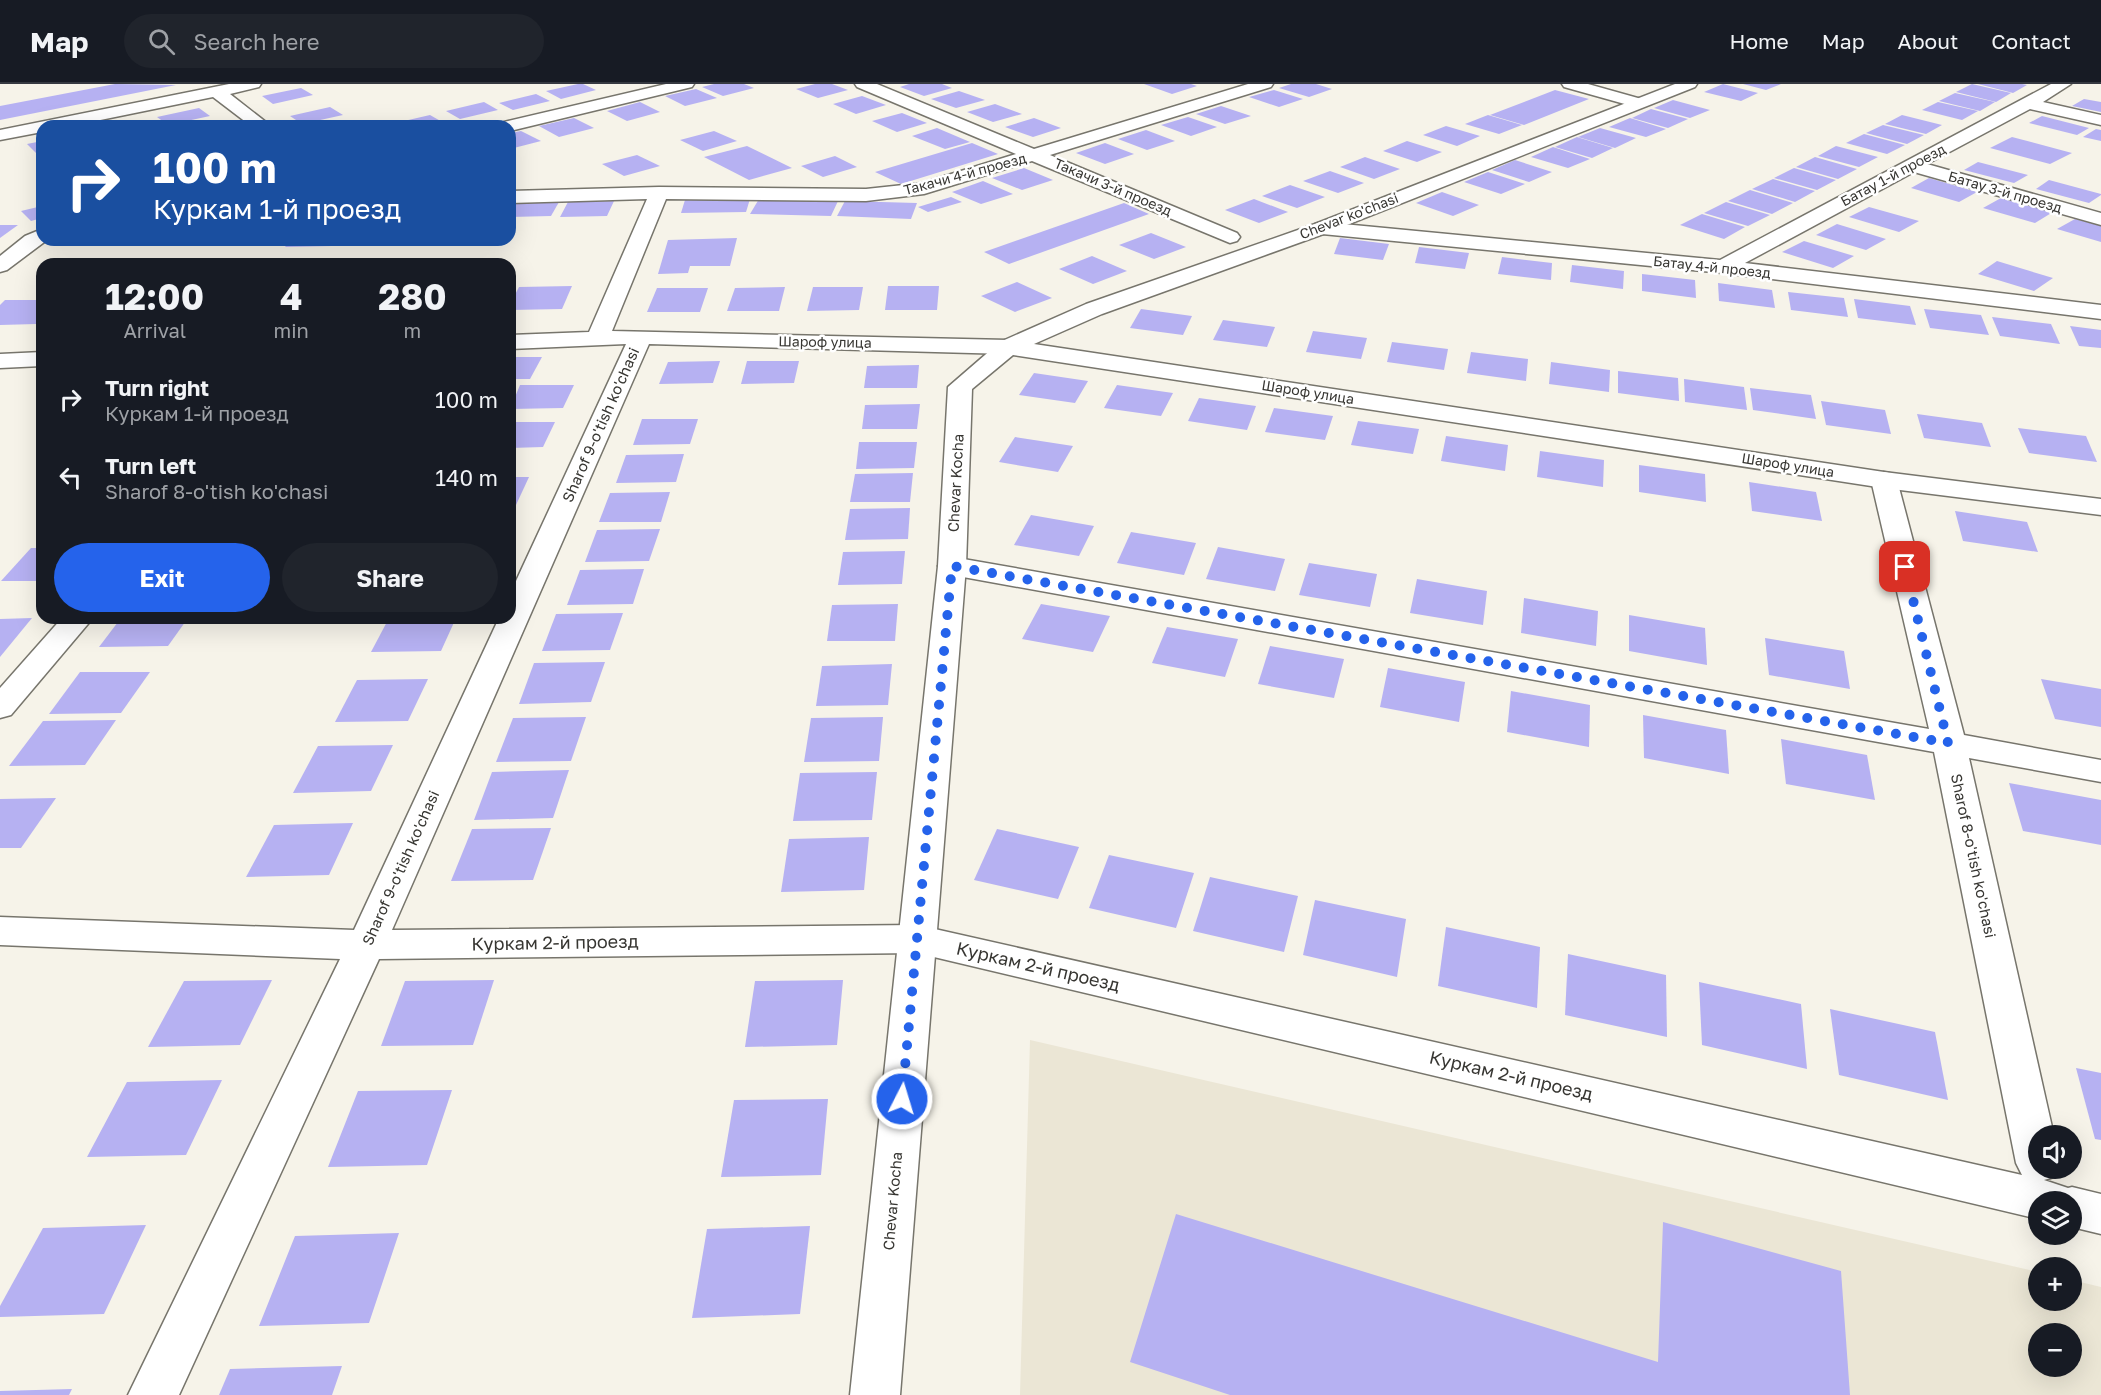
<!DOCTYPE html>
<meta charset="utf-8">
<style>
body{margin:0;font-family:"Golos Text",sans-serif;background:#20242c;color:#f1f3f6;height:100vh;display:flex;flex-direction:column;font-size:22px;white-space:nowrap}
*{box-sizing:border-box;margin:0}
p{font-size:20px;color:#9ea1a6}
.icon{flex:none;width:33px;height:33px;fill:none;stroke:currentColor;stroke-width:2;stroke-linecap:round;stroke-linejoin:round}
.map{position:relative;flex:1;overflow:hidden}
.panel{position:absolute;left:36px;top:174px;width:480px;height:366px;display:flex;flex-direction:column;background:#171b24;border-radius:18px;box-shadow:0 6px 24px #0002}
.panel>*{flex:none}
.hud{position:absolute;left:36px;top:36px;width:480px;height:126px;border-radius:18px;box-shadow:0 6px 24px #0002;background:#1a4fa0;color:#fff;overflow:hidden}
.tools{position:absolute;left:2028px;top:1041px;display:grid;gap:12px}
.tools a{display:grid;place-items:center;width:54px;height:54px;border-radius:50%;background:#171b24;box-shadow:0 6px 24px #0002;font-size:30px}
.pin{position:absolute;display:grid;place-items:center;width:51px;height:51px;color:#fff;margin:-26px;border-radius:12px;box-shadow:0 3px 9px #0006}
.me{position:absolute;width:66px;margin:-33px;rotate:5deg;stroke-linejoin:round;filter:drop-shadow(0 0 4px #0008)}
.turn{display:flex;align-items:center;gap:21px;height:126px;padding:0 18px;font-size:27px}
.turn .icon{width:78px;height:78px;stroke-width:2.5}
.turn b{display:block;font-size:42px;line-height:51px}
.eta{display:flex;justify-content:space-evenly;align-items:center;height:102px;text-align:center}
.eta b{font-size:36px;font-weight:700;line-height:42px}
.primary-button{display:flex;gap:12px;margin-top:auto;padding:12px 18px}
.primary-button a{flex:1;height:69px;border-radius:36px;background:#2563eb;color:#fff;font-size:24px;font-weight:700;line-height:69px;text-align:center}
.primary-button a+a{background:#20242c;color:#f1f3f6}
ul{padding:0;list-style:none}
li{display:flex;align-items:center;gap:18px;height:78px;padding:0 18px}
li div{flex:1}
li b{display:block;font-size:22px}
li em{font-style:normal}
header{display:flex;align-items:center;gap:36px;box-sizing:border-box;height:84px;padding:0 30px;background:#171b24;border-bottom:2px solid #363941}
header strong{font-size:28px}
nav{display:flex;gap:33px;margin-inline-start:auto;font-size:21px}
.search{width:420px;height:54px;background:#20242c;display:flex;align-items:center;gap:15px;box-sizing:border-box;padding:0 21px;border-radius:33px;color:#9ea1a6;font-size:22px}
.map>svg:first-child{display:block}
.built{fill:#ebe6d5;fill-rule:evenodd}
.building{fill:#b6b1f2}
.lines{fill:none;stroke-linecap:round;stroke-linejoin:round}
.street-casing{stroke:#77756c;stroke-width:3}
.secondary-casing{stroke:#77756c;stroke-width:3}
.street{fill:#fff;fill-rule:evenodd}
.secondary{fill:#fff;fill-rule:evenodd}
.route{stroke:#2563eb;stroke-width:10;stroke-dasharray:0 18}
.labels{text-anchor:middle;stroke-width:5;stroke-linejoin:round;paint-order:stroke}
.far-street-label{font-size:14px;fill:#373632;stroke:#fff}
.street-label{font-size:15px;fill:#373632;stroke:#fff}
.near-street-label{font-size:18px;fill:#373632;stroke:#fff}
</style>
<header>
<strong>Map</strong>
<div class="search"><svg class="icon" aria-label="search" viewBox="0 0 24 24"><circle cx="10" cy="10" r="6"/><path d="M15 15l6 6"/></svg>Search here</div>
<nav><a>Home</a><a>Map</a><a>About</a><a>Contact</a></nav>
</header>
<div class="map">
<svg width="2101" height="1311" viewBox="0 0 2101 1311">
<rect width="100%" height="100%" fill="#f6f3e9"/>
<!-- built -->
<path class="built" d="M 1030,956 L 2038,1188 L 2038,1216 L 2072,1216 L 2072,1196 L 2101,1203 L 2101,1311 L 1020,1311 ZM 2038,1250 L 2072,1250 L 2072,1282 L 2038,1282 Z"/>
<!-- building -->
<g class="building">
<polygon points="115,0 176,1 0,36 0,22"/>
<polygon points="578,0 583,0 596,6 561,15 546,7"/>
<polygon points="714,0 744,0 754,4 723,12 702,3"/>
<polygon points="815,0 832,0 848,6 818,14 796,5"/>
<polygon points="909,0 942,0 952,4 924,12 900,3"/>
<polygon points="1144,0 1191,0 1197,2 1172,10"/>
<polygon points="1291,0 1316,0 1332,5 1309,13 1279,4"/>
<polygon points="1723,0 1758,9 1741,17 1704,8"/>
<polygon points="1743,0 1781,0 1766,6"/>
<polygon points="1972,0 2011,9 1996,18 1956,8"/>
<polygon points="1978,0 2022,0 2027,1 2013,9"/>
<polygon points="301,4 313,11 273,20 262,12"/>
<polygon points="696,5 717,14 685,22 665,12"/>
<polygon points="1274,6 1303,15 1279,23 1249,13"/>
<polygon points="1555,6 1589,15 1524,41 1490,31"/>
<polygon points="959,7 985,16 956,24 931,15"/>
<polygon points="1955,9 1995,18 1980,27 1939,17"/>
<polygon points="536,10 550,17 513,26 499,19"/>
<polygon points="862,12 886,21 856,30 833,20"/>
<polygon points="2084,15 2101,18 2101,28 2072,22"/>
<polygon points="1673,16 1710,26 1690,34 1654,24"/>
<polygon points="484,18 498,26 460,35 446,27"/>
<polygon points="640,18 660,28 627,37 607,27"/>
<polygon points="1938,18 1978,27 1962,36 1922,26"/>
<polygon points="995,20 1022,30 993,38 967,28"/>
<polygon points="1221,22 1251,32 1225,40 1196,30"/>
<polygon points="330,23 343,31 302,40 290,32"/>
<polygon points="199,24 210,32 168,41 157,33"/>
<polygon points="1651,25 1688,35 1668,44 1632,34"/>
<polygon points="902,29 927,39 897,48 872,37"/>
<polygon points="430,31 444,39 431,42 391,40"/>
<polygon points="1488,31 1522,41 1499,50 1465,40"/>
<polygon points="1902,31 1942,41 1926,50 1885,40"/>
<polygon points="2042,32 2089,44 2077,51 2029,39"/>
<polygon points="1188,33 1217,43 1191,52 1161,41"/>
<polygon points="574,34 594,44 559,53 539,42"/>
<polygon points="1034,34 1061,44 1033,53 1005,43"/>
<polygon points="1630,34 1666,45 1646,53 1609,43"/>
<polygon points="143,36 151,42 120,42 120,41"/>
<polygon points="1883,41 1924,51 1907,60 1866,49"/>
<polygon points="1446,42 1480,52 1457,62 1423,51"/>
<polygon points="937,44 970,58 945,65 912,52"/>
<polygon points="1600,44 1636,54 1615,64 1578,53"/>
<polygon points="2096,45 2101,46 2101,57 2083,53"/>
<polygon points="1146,46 1175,57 1147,66 1118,55"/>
<polygon points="521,47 541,57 510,65 510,49"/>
<polygon points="714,47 737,57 703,67 680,56"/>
<polygon points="1864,50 1905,61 1887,70 1846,59"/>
<polygon points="1577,53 1613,64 1592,74 1555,63"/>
<polygon points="2012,53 2072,69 2050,80 1990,64"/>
<polygon points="42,57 42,67 36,69 27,60"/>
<polygon points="1407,57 1442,68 1417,78 1383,67"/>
<polygon points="972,59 998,70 901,100 875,88"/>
<polygon points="1105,59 1134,70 1105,80 1076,69"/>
<polygon points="747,62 792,84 749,96 704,73"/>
<polygon points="1836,62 1878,73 1859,83 1818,72"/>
<polygon points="1553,63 1590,75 1568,84 1531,73"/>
<polygon points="637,71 660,82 624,92 602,80"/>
<polygon points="835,72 857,83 823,93 801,82"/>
<polygon points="1365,73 1400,85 1374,95 1340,83"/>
<polygon points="1815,73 1857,85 1838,95 1796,83"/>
<polygon points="1515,76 1552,88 1529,98 1492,86"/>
<polygon points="1978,78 2028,91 2014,99 1964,86"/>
<polygon points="1024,84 1053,96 1022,106 992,94"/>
<polygon points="1794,84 1836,96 1817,106 1774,94"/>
<polygon points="1330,87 1364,99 1338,109 1303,97"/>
<polygon points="1488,88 1525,100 1501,110 1464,98"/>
<polygon points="1929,94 1977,108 1959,118 1911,104"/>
<polygon points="1773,95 1815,107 1795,118 1752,105"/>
<polygon points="2049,96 2101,110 2101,111 2089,119 2036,105"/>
<polygon points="983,97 1013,110 981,120 952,108"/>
<polygon points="1290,101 1325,113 1297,124 1262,112"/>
<polygon points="1750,106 1793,119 1772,130 1728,117"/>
<polygon points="1442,108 1479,121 1453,132 1416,119"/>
<polygon points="951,113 962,118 928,128 918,123"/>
<polygon points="2001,114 2053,128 2035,139 1983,124"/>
<polygon points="750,115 746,128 681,129 685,116"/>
<polygon points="759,115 838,117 831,132 750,130"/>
<polygon points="1254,115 1288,128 1259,139 1225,126"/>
<polygon points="614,117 607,132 560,133 568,118"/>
<polygon points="845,117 917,119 911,135 837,132"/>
<polygon points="559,118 551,132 510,133 510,127 515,119"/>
<polygon points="1726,118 1770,131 1748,142 1704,129"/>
<polygon points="1124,119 1149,130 1009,180 984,168"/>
<polygon points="42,122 42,134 31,137 21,127"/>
<polygon points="1869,123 1919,137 1899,148 1849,133"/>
<polygon points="1702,130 1745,143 1724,155 1680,141"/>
<polygon points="2075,135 2101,142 2101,158 2057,145"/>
<polygon points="1837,140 1886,155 1866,166 1816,151"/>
<polygon points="0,141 18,141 0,154"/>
<polygon points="1151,149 1186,163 1154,175 1119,161"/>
<polygon points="737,154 730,182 690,182 688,189 658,190 668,156"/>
<polygon points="1340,154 1389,160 1383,176 1334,170"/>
<polygon points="291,156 336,156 332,162 285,163"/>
<polygon points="1804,157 1854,172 1833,184 1782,168"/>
<polygon points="1419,163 1469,169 1465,185 1415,179"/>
<polygon points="1092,172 1127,187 1093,200 1059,185"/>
<polygon points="1502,173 1552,179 1551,196 1498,190"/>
<polygon points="1997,177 2053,194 2034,207 1978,190"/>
<polygon points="1572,181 1624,187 1623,205 1570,198"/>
<polygon points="1642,190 1695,196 1696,214 1642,207"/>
<polygon points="1017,198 1052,214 1015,228 981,212"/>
<polygon points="1718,199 1772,206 1775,224 1719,217"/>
<polygon points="572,202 562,225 510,226 510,220 519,203"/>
<polygon points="888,202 939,202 937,226 885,226"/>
<polygon points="785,203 779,227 727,227 735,204"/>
<polygon points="813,203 863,203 859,226 807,227"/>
<polygon points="657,204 708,204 700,228 647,228"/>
<polygon points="1788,208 1844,214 1848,233 1791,226"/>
<polygon points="1854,215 1910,222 1916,241 1858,234"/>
<polygon points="5,216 42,216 42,234 36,240 0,241 0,221"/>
<polygon points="1141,225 1192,232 1183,251 1130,244"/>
<polygon points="1924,225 1981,231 1989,251 1930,244"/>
<polygon points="1992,233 2051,240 2060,260 2000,252"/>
<polygon points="1223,236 1275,243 1267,263 1213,256"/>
<polygon points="2070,242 2101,246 2101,264 2079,262"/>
<polygon points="1313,247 1367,254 1361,275 1306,268"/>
<polygon points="1392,258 1448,265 1444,286 1387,278"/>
<polygon points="1471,268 1528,275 1526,297 1467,289"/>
<polygon points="510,273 542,273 530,295 510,295"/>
<polygon points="720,277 713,299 659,300 668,278"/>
<polygon points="747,277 799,277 794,299 741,300"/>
<polygon points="1551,278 1610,286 1609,308 1549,300"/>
<polygon points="919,281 917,304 864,304 867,282"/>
<polygon points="1618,287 1678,294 1679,317 1618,309"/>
<polygon points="1034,289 1088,297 1075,319 1019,311"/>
<polygon points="1684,295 1744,303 1747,326 1685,318"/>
<polygon points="520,301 574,301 563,324 510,325"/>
<polygon points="1117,301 1173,309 1161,332 1104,324"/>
<polygon points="1750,304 1811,311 1816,335 1753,326"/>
<polygon points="1199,314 1256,322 1247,346 1188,337"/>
<polygon points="1821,317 1885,326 1891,350 1826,341"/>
<polygon points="920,320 917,345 862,345 865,321"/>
<polygon points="1274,324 1333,332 1325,356 1265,348"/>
<polygon points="1917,330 1982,339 1991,363 1924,354"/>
<polygon points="642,335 698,335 690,360 633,361"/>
<polygon points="1358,337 1419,345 1413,370 1351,361"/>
<polygon points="510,338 555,338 543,363 510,364"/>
<polygon points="2018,344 2086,352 2097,378 2029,369"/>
<polygon points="1446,352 1508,361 1505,387 1441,377"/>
<polygon points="1015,353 1073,362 1058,388 999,378"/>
<polygon points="859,358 917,358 914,384 856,385"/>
<polygon points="1540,367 1604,376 1603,403 1537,393"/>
<polygon points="684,370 676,398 616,399 626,371"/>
<polygon points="1639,381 1705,390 1706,418 1639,408"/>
<polygon points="913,389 910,418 850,418 855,390"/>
<polygon points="510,393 529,393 516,421 510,421"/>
<polygon points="1749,398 1816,408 1822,437 1752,427"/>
<polygon points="670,408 661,438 599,438 610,409"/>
<polygon points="910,424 908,455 845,456 850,425"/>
<polygon points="1955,427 2027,438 2038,468 1963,457"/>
<polygon points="1031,431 1094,442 1079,472 1014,461"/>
<polygon points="660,445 649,477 585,478 597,446"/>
<polygon points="1131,448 1196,459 1184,491 1117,479"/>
<polygon points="1218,463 1285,475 1275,507 1206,495"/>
<polygon points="31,464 42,464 42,497 1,497"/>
<polygon points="905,467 902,500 838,501 843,468"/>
<polygon points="1309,479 1377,490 1370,523 1299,511"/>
<polygon points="644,485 633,520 567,521 580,486"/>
<polygon points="1417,495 1487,507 1483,541 1410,529"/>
<polygon points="1524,514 1598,527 1596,562 1521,549"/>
<polygon points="898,520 895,557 827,557 832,521"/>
<polygon points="1041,520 1110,532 1093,568 1022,555"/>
<polygon points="623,529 610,566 542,567 556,530"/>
<polygon points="1629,531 1705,544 1707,581 1629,567"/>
<polygon points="32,534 0,573 0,535"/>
<polygon points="121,534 188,534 168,562 99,563"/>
<polygon points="389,534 456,534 441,567 371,568"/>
<polygon points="1167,543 1238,555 1225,593 1152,579"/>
<polygon points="1765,554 1844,567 1850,605 1769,591"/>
<polygon points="1270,562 1344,575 1334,614 1258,600"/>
<polygon points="605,578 591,618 519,620 534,579"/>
<polygon points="892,580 888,621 816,622 822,582"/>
<polygon points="1388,584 1465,598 1459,638 1380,623"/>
<polygon points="80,588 150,588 121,629 49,630"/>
<polygon points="428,595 408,637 335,638 357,596"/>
<polygon points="2041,595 2101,605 2101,643 2055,635"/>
<polygon points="1511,607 1590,621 1589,663 1507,648"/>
<polygon points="1643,631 1726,646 1729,690 1644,674"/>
<polygon points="586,633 571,677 496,678 513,634"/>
<polygon points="883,633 879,677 804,678 811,634"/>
<polygon points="116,636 85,681 9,682 43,637"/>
<polygon points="1781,655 1867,671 1875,716 1786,700"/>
<polygon points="393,661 371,707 293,709 318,662"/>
<polygon points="569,686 553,734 474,736 492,688"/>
<polygon points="877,688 872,736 793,737 800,689"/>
<polygon points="2009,699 2101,716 2101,761 2023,747"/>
<polygon points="56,714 21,764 0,764 0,715"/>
<polygon points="353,739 329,791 246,793 274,741"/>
<polygon points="551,744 533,796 451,797 472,745"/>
<polygon points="997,745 1079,763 1058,815 974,796"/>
<polygon points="869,753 864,806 781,808 789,755"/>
<polygon points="1109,771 1194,789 1176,844 1089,824"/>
<polygon points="1210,793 1298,812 1284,868 1193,847"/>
<polygon points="1315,816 1406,835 1397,893 1303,871"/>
<polygon points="1446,843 1540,863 1537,924 1438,902"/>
<polygon points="1568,870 1666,891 1667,953 1565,931"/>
<polygon points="272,896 240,961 148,963 184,897"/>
<polygon points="494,896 473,961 381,962 405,897"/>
<polygon points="843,896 837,961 745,963 755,897"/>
<polygon points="1699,898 1801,920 1807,985 1702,961"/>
<polygon points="1830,925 1935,948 1948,1016 1839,991"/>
<polygon points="2076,984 2101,989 2101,1056 2095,1055"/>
<polygon points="222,996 186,1071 87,1073 127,998"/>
<polygon points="452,1006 427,1081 328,1083 358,1007"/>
<polygon points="828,1015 821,1091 721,1093 734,1016"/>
<polygon points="1176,1130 1658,1278 1663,1138 1841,1187 1850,1311 1230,1311 1130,1278"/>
<polygon points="146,1141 104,1230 0,1233 0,1222 43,1144"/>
<polygon points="810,1142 800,1230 692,1234 707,1145"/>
<polygon points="399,1149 369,1239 259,1242 295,1152"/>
<polygon points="342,1282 332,1311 219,1311 230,1285"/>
<polygon points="72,1305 69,1311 0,1311 0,1307"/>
</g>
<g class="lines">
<!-- street casing -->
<g class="street-casing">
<g id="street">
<polygon points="229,0 261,0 259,3 230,10 271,42 251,42 213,13 71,42 42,42 42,48 0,56 0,46"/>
<polygon points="666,0 694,0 692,3 510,47 510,42 501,42 504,38"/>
<polygon points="855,0 877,0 1034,65 1248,0 1273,0 1271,3 1050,71 1237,149 1240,153 1237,157 1230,159 1032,77 924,110 866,117 666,115 612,247 1008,256 1016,258 1019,263 1016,268 1008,270 649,260 392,846 917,841 2022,1091 2016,1079 1934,668 952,491 942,488 938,482 942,476 952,473 1929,645 1871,396 1875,390 1884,388 1893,390 1897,396 1964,651 2101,676 2101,698 1969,674 2054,1052 2038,1052 2038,1084 2057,1084 2054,1093 2044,1096 2068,1104 2072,1103 2101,1110 2101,1150 2072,1143 2072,1118 2038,1118 2038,1135 917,869 379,875 179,1311 128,1311 340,875 0,861 0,833 354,846 499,534 510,534 510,510 626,260 510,265 510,251 589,248 647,115 510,119 510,107 659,103 866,105 922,99 1016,70 857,3"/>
<polygon points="1562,0 1588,0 1645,16 1647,19 1639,24 1564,3"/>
<polygon points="2051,0 2071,0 2043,18 2101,31 2101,41 2030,25 1927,80 2101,129 2101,141 1914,88 1745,179 2101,221 2101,235 1723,189 1322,150 1315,148 1312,144 1315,140 1322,138 1720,176"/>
<polygon points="42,145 42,156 47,156 7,186 0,188 0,172 25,152"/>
<polygon points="42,268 42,282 0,284 0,270"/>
<polygon points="62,534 93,534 11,631 0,634 0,604"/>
</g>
</g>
<!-- secondary casing -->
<g class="secondary-casing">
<polygon id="secondary" points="1675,0 1697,0 1695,3 1329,148 1102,230 1034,260 1884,388 2101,415 2101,431 1884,404 1013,271 972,305 966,482 900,1311 850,1311 938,482 948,303 1000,258 1086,220 1315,140"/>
</g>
<!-- street -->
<use href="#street" class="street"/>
<!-- secondary -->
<use href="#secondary" class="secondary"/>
</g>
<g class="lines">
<!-- route -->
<polyline class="route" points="902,1015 952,482 1948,659 1905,483"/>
</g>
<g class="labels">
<!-- far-street labels -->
<g class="far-street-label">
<text transform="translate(965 90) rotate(-15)" y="5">Такачи 4-й проезд</text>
<text transform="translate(1893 91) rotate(-28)" y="5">Батау 1-й проезд</text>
<text transform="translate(1113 103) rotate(23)" y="5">Такачи 3-й проезд</text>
<text transform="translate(2005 108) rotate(16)" y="5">Батау 3-й проезд</text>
<text transform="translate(1349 132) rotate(-21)" y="5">Chevar ko'chasi</text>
<text transform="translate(1712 183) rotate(6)" y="5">Батау 4-й проезд</text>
<text transform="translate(825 258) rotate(1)" y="5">Шароф улица</text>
<text transform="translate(1308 308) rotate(9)" y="5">Шароф улица</text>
<text transform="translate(1788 381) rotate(9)" y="5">Шароф улица</text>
</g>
<!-- street labels -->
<g class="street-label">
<text transform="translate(601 341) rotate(-66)" y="5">Sharof 9-o'tish ko'chasi</text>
<text transform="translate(956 399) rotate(-87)" y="5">Chevar Kocha</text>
<text transform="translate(1973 772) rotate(78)" y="5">Sharof 8-o'tish ko'chasi</text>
<text transform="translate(401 784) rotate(-66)" y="5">Sharof 9-o'tish ko'chasi</text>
<text transform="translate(893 1117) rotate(-85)" y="5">Chevar Kocha</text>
</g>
<!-- near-street labels -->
<g class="near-street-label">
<text transform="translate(555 859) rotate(-1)" y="6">Куркам 2-й проезд</text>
<text transform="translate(1038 883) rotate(13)" y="6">Куркам 2-й проезд</text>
<text transform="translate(1511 992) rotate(13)" y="6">Куркам 2-й проезд</text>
</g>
</g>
</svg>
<div class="tools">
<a><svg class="icon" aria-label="sound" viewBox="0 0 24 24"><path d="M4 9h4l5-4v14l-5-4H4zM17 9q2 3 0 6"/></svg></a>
<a><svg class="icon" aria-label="layers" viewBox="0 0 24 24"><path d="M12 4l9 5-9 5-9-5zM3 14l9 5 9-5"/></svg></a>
<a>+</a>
<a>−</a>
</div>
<div class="pin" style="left:1905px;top:483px;background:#d93025"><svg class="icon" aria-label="arrive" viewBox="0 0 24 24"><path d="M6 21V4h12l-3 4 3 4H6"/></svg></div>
<svg class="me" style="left:902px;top:1015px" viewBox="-20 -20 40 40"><circle r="17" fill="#2563eb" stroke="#fff" stroke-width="3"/><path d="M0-11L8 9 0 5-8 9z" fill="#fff"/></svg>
<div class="hud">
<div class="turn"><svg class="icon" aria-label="right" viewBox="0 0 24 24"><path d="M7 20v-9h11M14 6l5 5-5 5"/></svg><div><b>100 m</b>Куркам 1-й проезд</div></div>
</div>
<section class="panel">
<div class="eta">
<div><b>12:00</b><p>Arrival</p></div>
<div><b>4</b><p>min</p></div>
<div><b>280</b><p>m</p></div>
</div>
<ul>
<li><svg class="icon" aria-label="right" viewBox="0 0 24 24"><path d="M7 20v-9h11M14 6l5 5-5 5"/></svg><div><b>Turn right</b><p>Куркам 1-й проезд</p></div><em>100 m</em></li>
<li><svg class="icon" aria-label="left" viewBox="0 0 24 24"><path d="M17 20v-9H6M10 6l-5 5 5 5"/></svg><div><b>Turn left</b><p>Sharof 8-o'tish ko'chasi</p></div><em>140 m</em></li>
</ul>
<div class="primary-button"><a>Exit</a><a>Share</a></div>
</section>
</div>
